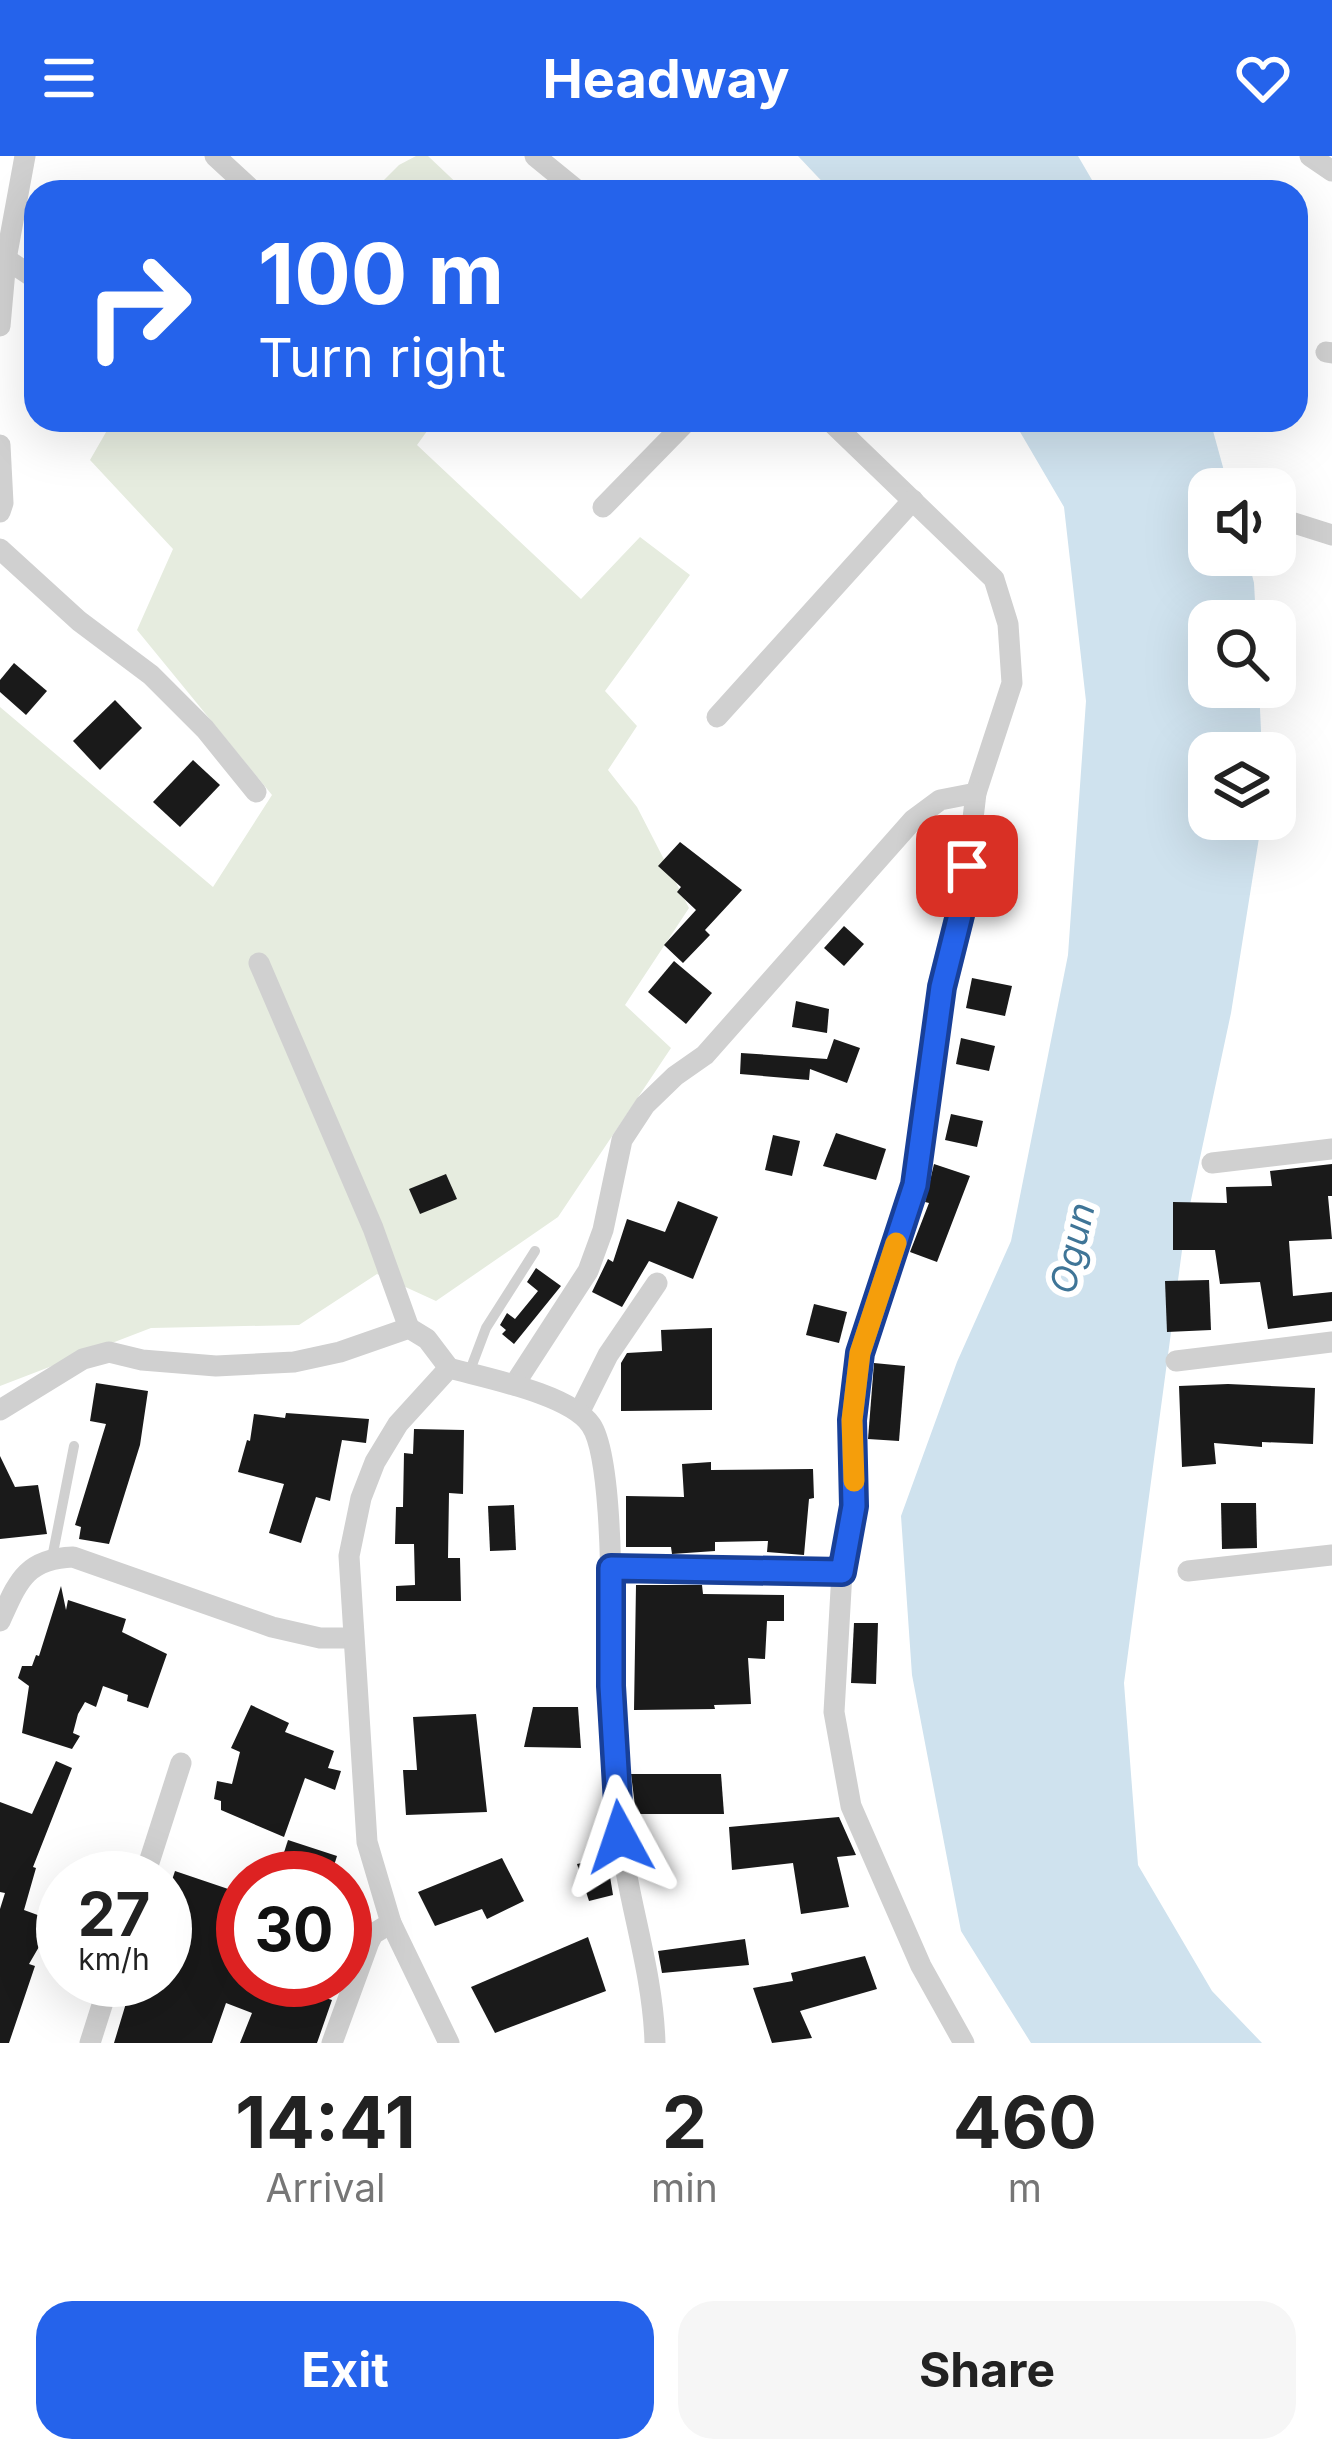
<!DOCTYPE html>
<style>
body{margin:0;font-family:Inter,sans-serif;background:#f6f6f6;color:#222;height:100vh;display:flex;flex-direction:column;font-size:45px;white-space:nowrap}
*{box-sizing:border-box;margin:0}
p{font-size:39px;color:#767676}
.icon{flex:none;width:66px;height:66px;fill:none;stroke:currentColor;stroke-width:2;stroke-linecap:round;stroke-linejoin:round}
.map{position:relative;height:1887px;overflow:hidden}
.drawer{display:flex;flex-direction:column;background:#fff;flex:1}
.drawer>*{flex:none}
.banner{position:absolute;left:24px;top:24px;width:1284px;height:252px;border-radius:36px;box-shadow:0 12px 48px #0002;background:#2563eb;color:#fff;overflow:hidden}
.controls{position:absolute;left:1188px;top:312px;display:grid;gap:24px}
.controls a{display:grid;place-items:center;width:108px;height:108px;border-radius:24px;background:#fff;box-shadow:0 12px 48px #0002;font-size:60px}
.speed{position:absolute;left:36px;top:1695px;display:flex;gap:24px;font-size:60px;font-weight:700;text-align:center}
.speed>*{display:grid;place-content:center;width:156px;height:156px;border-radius:50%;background:#fff;box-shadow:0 12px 48px #0002;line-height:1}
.speed small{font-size:30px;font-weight:400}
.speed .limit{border:18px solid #d22;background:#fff;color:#111}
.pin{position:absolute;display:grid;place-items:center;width:102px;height:102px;color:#fff;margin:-51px;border-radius:24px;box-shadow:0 6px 18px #0006}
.me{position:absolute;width:132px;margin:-66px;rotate:355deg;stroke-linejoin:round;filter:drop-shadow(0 0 9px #0008)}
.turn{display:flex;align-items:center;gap:42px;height:252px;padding:0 36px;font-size:54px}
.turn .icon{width:156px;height:156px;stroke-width:2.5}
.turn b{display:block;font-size:84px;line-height:102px}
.eta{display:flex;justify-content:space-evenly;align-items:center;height:204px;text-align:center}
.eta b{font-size:72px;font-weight:700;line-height:84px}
.cta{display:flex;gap:24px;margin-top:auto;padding:24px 36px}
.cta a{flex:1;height:138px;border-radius:36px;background:#2563eb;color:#fff;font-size:48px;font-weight:700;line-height:138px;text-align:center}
.cta a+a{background:#f6f6f6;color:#222}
header{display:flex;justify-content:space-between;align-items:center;height:156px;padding:0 36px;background:#2563eb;color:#fff;font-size:54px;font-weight:700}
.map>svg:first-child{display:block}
.green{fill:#e6ecdf}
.water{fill:#cfe2ee}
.building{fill:#1a1a1a}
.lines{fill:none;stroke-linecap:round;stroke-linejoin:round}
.service{stroke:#d0d0d0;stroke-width:10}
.minor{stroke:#d0d0d0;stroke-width:21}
.route-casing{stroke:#184099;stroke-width:30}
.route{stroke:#2563eb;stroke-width:21}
.slow{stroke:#f59e0b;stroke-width:21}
.labels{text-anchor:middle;stroke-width:12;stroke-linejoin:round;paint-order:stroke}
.water-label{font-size:36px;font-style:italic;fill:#3f7597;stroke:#fff}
</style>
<header><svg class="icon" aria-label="menu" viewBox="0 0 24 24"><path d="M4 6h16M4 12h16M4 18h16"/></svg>Headway<svg class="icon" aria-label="heart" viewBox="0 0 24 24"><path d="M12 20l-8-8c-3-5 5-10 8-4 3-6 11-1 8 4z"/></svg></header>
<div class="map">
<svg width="1332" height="1887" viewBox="0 0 1332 1887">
<rect width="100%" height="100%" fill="#fff"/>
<!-- green -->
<g class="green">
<polygon points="416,0 428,0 466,36 372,36 399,9"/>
<polygon points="113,264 435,264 417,289 581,443 640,381 690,419 605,535 637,570 608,614 637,651 689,752 625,849 671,892 558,1061 436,1145 377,1118 299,1169 151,1172 0,1230 0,551 213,731 272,639 137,474 173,393 90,304"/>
</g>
<!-- water -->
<g class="water">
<polygon points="798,0 1078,0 1099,36 832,36"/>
<polygon points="1013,264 1210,264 1229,333 1209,333 1209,399 1247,399 1254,427 1256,465 1209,465 1209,531 1259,531 1262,597 1209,597 1209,663 1262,663 1231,857 1185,1072 1124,1527 1138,1709 1212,1835 1262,1887 1031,1887 961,1775 912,1519 901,1360 957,1206 1011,1085 1068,799 1086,545 1064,351"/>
</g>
<!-- building -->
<g class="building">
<polygon points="14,507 47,535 26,559 0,536 0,524"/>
<polygon points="115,544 142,572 100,614 73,585"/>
<polygon points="193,604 220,629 180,671 153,646"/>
<polygon points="680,686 742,734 705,774 710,779 683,807 664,789 696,754 677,736 681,731 658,710"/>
<polygon points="844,770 864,788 844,810 824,792"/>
<polygon points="674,805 712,837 686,868 648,836"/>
<polygon points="972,822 1012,830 1005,860 966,852"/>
<polygon points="796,845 829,853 827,877 792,871"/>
<polygon points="961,882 995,890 989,915 956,908"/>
<polygon points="834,883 860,892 847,927 810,913 809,924 740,918 741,897 827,903"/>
<polygon points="951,958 983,965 977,991 945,984"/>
<polygon points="836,977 886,993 876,1024 823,1010"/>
<polygon points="773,979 800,985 792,1020 765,1014"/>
<polygon points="934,1008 970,1020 937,1106 910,1096 929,1047 925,1046"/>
<polygon points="1332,1008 1332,1040 1328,1040 1332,1083 1289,1085 1293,1140 1332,1136 1332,1165 1268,1173 1260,1126 1220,1128 1215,1094 1173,1094 1173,1046 1227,1047 1226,1031 1272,1030 1270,1015"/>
<polygon points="446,1018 457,1043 420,1058 409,1033"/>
<polygon points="678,1045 718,1061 693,1123 649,1105 622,1151 592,1136 608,1103 613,1106 627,1063 665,1076"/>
<polygon points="536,1112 561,1130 514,1188 502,1178 506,1174 500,1169 507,1157 515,1163 538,1135 527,1126"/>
<polygon points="1209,1124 1211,1174 1167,1176 1165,1125"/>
<polygon points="814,1148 847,1156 839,1187 806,1179"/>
<polygon points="712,1172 712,1254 621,1255 621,1207 627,1197 662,1195 661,1174"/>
<polygon points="874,1207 905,1210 899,1285 868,1283"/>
<polygon points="96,1227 148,1235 140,1289 109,1388 79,1383 81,1371 75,1369 106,1268 90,1265"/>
<polygon points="1228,1228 1315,1232 1313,1288 1262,1286 1262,1291 1214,1287 1216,1308 1182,1311 1179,1230"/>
<polygon points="286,1257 369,1263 366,1287 342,1284 330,1345 316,1341 301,1387 269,1377 284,1328 238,1316 247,1284 250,1285 254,1258 285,1262"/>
<polygon points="414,1273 464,1274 463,1338 449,1337 448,1402 460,1402 461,1445 396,1445 396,1430 415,1429 414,1388 395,1388 396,1351 403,1351 404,1297 413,1298"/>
<polygon points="0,1300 15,1331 38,1329 47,1378 0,1383"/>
<polygon points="711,1306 711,1314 813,1313 814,1342 809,1343 804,1399 767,1396 768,1385 715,1386 715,1395 672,1398 671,1391 626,1391 626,1340 684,1341 682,1308"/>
<polygon points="1221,1347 1256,1347 1257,1392 1222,1393"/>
<polygon points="514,1349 516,1394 490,1395 488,1350"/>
<polygon points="636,1429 702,1429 703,1438 784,1439 784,1465 767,1465 765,1503 748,1502 751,1548 714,1549 715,1553 634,1554"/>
<polygon points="61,1430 66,1454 68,1444 126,1463 122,1476 167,1498 148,1552 127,1545 128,1539 103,1530 96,1551 85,1546 78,1558 73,1577 80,1580 72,1593 22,1577 29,1530 18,1522 22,1510 32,1510 36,1499 39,1500"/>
<polygon points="854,1467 878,1467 876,1528 851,1527"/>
<polygon points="251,1549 289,1567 285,1576 334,1595 328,1612 341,1615 335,1634 305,1622 284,1681 221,1654 221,1645 214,1643 217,1625 232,1628 240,1596 231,1592"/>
<polygon points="533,1551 578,1551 581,1592 524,1591"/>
<polygon points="476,1558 487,1656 406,1659 403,1614 417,1614 413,1561"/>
<polygon points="56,1605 72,1612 33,1711 36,1712 24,1754 54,1765 29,1808 35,1810 9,1887 0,1887 0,1753 5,1737 0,1736 0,1646 32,1658"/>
<polygon points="631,1618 721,1618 724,1658 636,1658"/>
<polygon points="839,1661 856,1699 837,1701 849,1751 801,1758 793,1707 732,1714 729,1671"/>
<polygon points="288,1684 337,1700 330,1722 311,1722 279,1712"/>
<polygon points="502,1702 524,1745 487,1763 482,1753 435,1770 418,1736"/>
<polygon points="607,1702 613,1739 589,1745 577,1708"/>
<polygon points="175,1715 243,1738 243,1824 323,1824 313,1838 332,1844 317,1887 240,1887 252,1857 226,1847 212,1887 114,1887 133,1824 165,1824 165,1745"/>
<polygon points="588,1781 606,1835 495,1877 471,1831"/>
<polygon points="745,1783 749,1809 662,1817 658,1795"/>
<polygon points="865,1800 877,1833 800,1855 812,1882 772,1887 753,1832 793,1825 791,1817"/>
</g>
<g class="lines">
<!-- service -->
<g class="service">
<polyline points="469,1217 486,1172 535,1095"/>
<polyline points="52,1402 74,1290"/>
</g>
<!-- minor -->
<g class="minor">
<polyline points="215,0 254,36"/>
<polyline points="535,0 579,36"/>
<polyline points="1310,0 1332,15"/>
<polyline points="6,103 36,123"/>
<polyline points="0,170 6,103 25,0"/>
<polyline points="1326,196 1332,197"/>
<polyline points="829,264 994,423 1008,468 1012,527 976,637 963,747 942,831 915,1029 860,1197 852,1264 854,1350 842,1416 834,1556 851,1650 921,1810 964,1887"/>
<polyline points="0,289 3,347 0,356"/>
<polyline points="603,351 688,264"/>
<polyline points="1275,361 1332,379"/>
<polyline points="0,393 79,465 151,519 205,573 256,636"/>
<polyline points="717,561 913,344"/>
<polyline points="259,807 373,1072 409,1172"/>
<polyline points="1212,1007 1332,993"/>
<polyline points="1176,1205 1332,1186"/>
<polyline points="514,1229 588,1115 603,1074 622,984 645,949 675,920 705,899 913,664 940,644 976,637"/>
<polyline points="0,1254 83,1203 109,1196 142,1204 216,1210 294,1206 340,1196 409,1172 427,1183 449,1212"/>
<polyline points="580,1255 608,1199 657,1127"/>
<polyline points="611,1412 842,1416"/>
<polyline points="1188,1415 1332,1399"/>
<path d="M 0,1465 C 18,1426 25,1403 73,1401 L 272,1471 L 320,1482 L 351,1482"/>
<polyline points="144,1722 181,1607"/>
<polyline points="90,1887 110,1824"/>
<polyline points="332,1887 369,1786 373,1778 391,1767"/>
<path d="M 449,1887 L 391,1767 L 367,1686 L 349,1400 L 361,1342 L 375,1306 L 398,1268 L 449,1212 C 485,1222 570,1238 591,1269 C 610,1297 611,1413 611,1450 C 611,1526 611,1603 620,1679 C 629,1749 653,1816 655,1887"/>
</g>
</g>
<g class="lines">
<!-- route casing -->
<g class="route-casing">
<polyline id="route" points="620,1681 611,1530 611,1412 842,1416 854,1350 852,1264 860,1197 915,1029 942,831 963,747 967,710"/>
</g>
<!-- route -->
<use href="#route" class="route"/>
<!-- slow -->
<polyline class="slow" points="854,1325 852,1264 860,1197 896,1087"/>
</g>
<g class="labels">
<!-- water labels -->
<g class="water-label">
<text transform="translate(1072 1092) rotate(-77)" y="13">Ogun</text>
</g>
</g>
</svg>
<div class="controls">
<a><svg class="icon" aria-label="sound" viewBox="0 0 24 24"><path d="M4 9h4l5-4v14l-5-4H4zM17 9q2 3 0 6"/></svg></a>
<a><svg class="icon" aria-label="search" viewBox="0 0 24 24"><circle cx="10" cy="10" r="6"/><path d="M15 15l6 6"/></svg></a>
<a><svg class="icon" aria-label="layers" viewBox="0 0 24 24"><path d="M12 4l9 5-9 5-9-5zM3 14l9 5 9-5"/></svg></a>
</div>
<div class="speed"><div>27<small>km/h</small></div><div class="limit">30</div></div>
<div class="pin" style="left:967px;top:710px;background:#d93025"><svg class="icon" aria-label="arrive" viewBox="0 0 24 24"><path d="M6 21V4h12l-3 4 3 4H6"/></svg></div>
<svg class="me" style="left:620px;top:1681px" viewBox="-20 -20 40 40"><path d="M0-17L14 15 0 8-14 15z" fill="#2563eb" stroke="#fff" stroke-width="4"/></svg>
<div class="banner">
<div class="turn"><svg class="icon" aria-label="right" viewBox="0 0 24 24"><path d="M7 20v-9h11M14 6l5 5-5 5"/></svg><div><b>100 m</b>Turn right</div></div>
</div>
</div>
<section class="drawer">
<div class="eta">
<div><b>14:41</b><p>Arrival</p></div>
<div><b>2</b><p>min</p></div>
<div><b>460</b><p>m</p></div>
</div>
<div class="cta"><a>Exit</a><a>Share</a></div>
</section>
